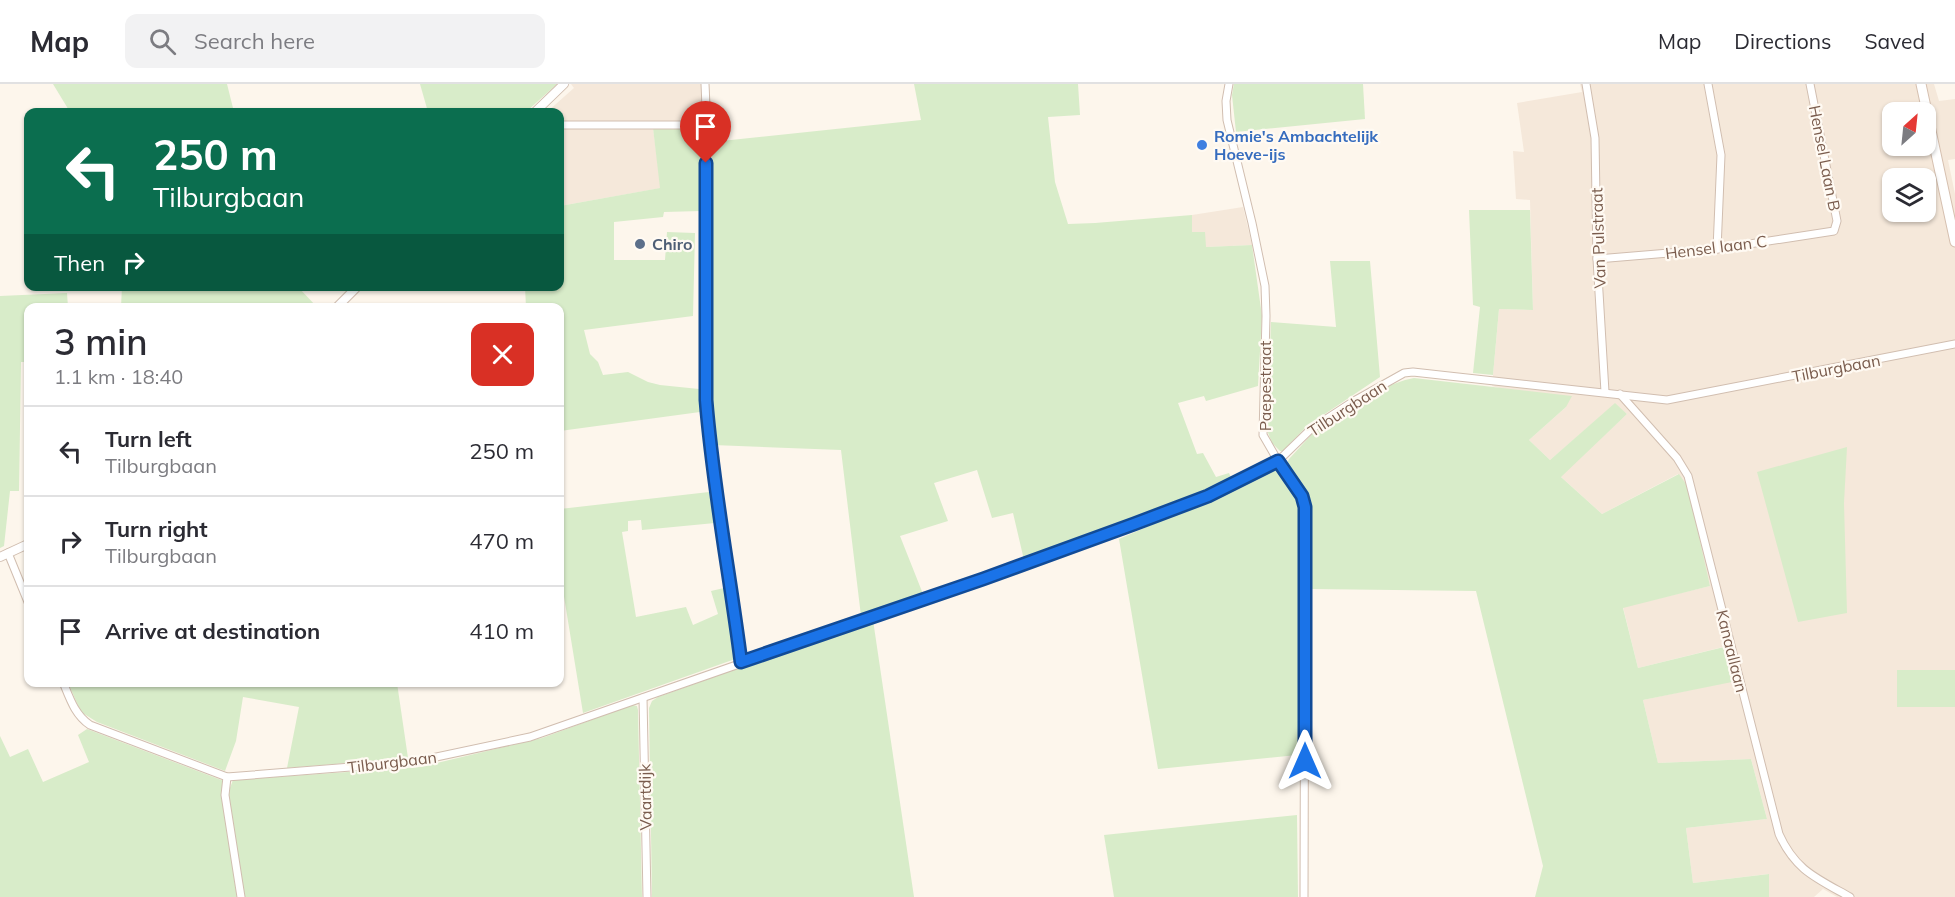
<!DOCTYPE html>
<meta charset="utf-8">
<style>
body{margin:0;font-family:Mulish,sans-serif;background:#f2f2f3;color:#2b2b33;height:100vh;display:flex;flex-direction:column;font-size:22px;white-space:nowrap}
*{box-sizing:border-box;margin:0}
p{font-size:20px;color:#7c7c81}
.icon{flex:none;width:33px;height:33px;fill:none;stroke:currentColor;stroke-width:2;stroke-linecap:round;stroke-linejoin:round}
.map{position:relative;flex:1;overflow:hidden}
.details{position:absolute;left:24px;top:219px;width:540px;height:384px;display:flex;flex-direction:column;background:#fff;border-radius:12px;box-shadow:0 2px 4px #0004}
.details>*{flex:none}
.guide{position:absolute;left:24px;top:24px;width:540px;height:183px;border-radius:12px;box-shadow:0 2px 4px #0004;background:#0b6e4f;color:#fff;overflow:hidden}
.needle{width:39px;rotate:27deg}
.fabs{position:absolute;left:1882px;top:18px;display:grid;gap:12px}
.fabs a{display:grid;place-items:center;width:54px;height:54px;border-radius:12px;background:#fff;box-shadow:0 2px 4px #0004;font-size:30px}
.pin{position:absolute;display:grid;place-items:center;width:51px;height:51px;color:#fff;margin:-62px -26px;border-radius:50% 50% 50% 0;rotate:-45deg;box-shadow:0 0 6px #0007}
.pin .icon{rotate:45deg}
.me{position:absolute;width:66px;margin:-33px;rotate:0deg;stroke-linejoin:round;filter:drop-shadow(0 0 4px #0008)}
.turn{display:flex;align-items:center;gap:21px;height:126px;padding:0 30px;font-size:27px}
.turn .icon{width:78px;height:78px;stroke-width:2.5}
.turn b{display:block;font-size:42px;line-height:51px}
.then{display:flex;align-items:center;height:57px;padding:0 30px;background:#0003;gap:12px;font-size:22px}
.round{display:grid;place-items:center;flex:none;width:63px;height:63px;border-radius:12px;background:#f2f2f3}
.head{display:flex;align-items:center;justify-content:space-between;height:102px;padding:0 30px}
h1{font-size:36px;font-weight:600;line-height:45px}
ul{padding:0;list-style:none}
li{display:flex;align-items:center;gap:18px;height:90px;padding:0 30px;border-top:2px solid #e1e1e2}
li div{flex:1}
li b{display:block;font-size:22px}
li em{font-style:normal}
header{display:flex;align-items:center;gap:36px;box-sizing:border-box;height:84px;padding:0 30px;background:#fff;border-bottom:2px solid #e1e1e2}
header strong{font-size:28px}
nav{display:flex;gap:33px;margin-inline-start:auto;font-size:21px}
.search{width:420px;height:54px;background:#f2f2f3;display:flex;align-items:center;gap:15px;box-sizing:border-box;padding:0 21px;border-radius:12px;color:#7c7c81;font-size:22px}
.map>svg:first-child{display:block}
.residential{fill:#f5e8da;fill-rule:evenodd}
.green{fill:#d8ecc9}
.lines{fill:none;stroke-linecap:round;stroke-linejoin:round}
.minor-casing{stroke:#d1beb0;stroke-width:9}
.tertiary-casing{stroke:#d1beb0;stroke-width:10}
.secondary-casing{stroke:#d6c0b0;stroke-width:11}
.minor{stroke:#fff;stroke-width:7}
.tertiary{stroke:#fff;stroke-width:8}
.secondary{stroke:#fff;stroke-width:9}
.route-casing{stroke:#114b97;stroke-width:15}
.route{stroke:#1a73e8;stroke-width:10}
.shop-dot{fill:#3f7fe0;stroke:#fffaf3;stroke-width:2}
.service-dot{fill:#5c6f8a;stroke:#fffaf3;stroke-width:2}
.labels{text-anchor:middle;stroke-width:4.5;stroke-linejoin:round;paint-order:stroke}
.shop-label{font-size:16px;font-weight:bold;fill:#366cbe;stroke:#fffaf3;text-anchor:start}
.street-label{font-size:16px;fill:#7a5c4d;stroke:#fffaf3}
.service-label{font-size:16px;font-weight:bold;fill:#4e5e75;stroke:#fffaf3;text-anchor:start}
</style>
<header>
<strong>Map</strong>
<div class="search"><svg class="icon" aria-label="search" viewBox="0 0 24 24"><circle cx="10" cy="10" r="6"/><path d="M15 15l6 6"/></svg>Search here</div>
<nav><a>Map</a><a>Directions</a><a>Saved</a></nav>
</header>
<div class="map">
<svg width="1955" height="813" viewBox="0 0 1955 813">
<rect width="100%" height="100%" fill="#fdf6ec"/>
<!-- residential -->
<g class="residential">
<polygon points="571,0 709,0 713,48 653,44 661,104 560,122 560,28 547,28 574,4"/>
<path d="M 1580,0 L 1934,0 L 1939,17 L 1955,15 L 1955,75 L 1948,76 L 1955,110 L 1955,813 L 1837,813 L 1823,805 L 1814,813 L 1769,813 L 1768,790 L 1693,799 L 1686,744 L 1767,735 L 1751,675 L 1658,679 L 1643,616 L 1732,597 L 1723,563 L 1638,584 L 1623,523 L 1710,502 L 1678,390 L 1602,430 L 1560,392 L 1627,330 L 1615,320 L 1550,376 L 1529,356 L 1566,323 L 1492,302 L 1499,225 L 1533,226 L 1530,116 L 1516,115 L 1513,67 L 1524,68 L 1517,19 L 1582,8 ZM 1893,28 L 1926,28 L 1926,62 L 1893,62 ZM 1893,94 L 1926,94 L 1926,128 L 1893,128 Z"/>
<polygon points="1243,123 1252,161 1206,163 1192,148 1192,131"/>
</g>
<!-- green -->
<g class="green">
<polygon points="53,0 227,0 234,28 70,28"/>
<polygon points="420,0 557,0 526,28 428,28"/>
<polygon points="914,0 1078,0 1080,31 1048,33 1055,98 1068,140 1095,139 1192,131 1192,148 1205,148 1206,163 1252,161 1262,232 1258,302 1206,317 1204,312 1178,319 1197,370 1203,369 1216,393 1229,389 1232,396 1154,428 1024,476 1013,429 992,434 977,386 934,399 948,437 900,452 923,510 861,532 841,366 713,361 708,328 708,262 712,58 921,36"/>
<polygon points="1234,0 1363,0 1365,35 1236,48 1232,11"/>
<polygon points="653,44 702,44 705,48 701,127 664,128 663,133 614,138 614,176 665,176 667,148 695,149 693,232 584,246 590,270 598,278 603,291 628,288 648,298 660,301 699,305 700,328 560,347 560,224 526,223 525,203 560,202 560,122 660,104"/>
<polygon points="1469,126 1530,126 1533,226 1499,225 1493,291 1473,289 1480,223 1473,221"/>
<polygon points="1330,177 1370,177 1380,293 1307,342 1283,367 1280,367 1272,359 1267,346 1271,238 1336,243"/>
<polygon points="122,202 298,203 317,223 121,223"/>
<polygon points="67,209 68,223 28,224 28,278 21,278 19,407 10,407 4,462 0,464 0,212"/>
<polygon points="1414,294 1572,312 1566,323 1529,356 1550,376 1615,319 1627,330 1561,393 1602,430 1679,390 1688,403 1710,502 1623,524 1638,584 1724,563 1732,598 1643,616 1658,679 1751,675 1767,735 1686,744 1693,799 1769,790 1769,813 1535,813 1543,782 1476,507 1312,505 1310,413 1286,382 1289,375 1312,350 1388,302 1405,296"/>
<polygon points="1847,363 1844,419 1847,529 1798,538 1757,388"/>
<polygon points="1278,383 1298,412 1302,428 1301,573 1297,671 1158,685 1119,455 1225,409"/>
<polygon points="709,408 715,439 642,446 641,436 628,437 628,447 622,448 636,533 686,523 693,541 718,530 711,507 724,504 727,507 738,574 583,629 560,488 560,425"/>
<polygon points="873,536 914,813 652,813 649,624 652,617 658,613"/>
<rect x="1897" y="586" width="58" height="37"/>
<polygon points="68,599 397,599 408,674 287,684 299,623 243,613 236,657 225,687 97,638 81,628"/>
<polygon points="632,621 637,622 638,626 642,813 244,813 228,709 233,696 420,683 542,654"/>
<polygon points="87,645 224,697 222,710 237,813 0,813 0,652 10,673 28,665 43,698 89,678 78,651"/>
<polygon points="1297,731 1298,813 1114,813 1104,751"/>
</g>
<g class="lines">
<!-- minor casing -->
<g class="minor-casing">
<g id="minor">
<path d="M 705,0 C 707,35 706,69 706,104 C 705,175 702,247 706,317 C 711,405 730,491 741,578"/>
<polyline points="1229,0 1226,17 1227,36 1252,139 1265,202 1266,232 1263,351 1278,377 1302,412 1305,423 1304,813"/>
<polyline points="1586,0 1595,54 1597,175 1605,308"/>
<polyline points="1708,0 1721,71 1717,165"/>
<polyline points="560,41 707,41"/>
<polyline points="1597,175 1717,165 1834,147 1837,137 1810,0"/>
<path d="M 1620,310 L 1677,374 L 1688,392 L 1779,750 C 1795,786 1816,794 1850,813"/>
<polyline points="8,469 28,518"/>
<path d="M 63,598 C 70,615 75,631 90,641 L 227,693 L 413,678 L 530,653 L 983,495 L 1208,412 L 1278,377 L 1311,345 L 1354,317 L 1404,289 L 1413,288 L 1667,316 L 1955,260"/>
<polyline points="643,614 647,813"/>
<polyline points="227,693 225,711 241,813"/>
</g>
</g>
<!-- tertiary casing -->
<g class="tertiary-casing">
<g id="tertiary">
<polyline points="535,28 564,0"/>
<polyline points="336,224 358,202"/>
<polyline points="0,473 28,460"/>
</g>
</g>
<!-- secondary casing -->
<g class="secondary-casing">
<polyline id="secondary" points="1921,0 1955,158"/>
</g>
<!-- minor -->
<use href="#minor" class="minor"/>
<!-- tertiary -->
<use href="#tertiary" class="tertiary"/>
<!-- secondary -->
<use href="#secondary" class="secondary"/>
</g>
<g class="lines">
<!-- route casing -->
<g class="route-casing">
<path id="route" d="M 706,79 L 706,316 C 713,404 730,491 741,578 L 983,495 L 1134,440 L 1208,412 L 1278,377 L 1302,412 L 1305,423 L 1305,677"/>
</g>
<!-- route -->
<use href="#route" class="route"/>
</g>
<!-- markers -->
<circle class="shop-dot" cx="1202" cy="61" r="6"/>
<circle class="service-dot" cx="640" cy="160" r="6"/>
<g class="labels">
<!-- shop labels -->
<g class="shop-label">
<text x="1214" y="58">Romie's Ambachtelijk<tspan x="1214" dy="18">Hoeve-ijs</tspan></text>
</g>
<!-- street labels -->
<g class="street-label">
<text transform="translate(1825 74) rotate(79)" y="6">Hensel Laan B</text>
<text transform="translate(1598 154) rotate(-92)" y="6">Van Pulstraat</text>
<text transform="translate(1716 163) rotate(-7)" y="6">Hensel laan C</text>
<text transform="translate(1836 284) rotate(-11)" y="6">Tilburgbaan</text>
<text transform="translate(1265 302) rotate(-90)" y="6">Paepestraat</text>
<text transform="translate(1347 324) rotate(-33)" y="6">Tilburgbaan</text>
<text transform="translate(1732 567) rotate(76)" y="6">Kanaallaan</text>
<text transform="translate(392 678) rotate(-7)" y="6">Tilburgbaan</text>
<text transform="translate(645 713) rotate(-91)" y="6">Vaartdijk</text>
</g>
<!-- service labels -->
<g class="service-label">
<text x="652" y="166">Chiro</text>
</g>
</g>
</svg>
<div class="fabs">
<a><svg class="needle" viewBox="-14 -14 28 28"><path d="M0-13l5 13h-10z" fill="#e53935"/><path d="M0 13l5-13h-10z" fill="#7c7c81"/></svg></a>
<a><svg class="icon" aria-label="layers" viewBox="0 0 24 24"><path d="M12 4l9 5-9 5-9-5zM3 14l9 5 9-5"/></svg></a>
</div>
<div class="pin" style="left:706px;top:79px;background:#d93025"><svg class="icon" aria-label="arrive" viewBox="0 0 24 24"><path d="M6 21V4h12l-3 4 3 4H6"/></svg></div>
<svg class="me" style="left:1305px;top:677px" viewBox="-20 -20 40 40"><path d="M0-17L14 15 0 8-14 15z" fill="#1a73e8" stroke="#fff" stroke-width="4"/></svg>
<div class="guide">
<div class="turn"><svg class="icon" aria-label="left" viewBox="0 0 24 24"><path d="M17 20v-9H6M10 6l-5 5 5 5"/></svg><div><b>250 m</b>Tilburgbaan</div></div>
<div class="then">Then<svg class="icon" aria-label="right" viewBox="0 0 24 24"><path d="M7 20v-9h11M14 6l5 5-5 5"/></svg></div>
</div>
<section class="details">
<div class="head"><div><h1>3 min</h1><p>1.1 km · 18:40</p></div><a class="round" style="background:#d93025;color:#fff"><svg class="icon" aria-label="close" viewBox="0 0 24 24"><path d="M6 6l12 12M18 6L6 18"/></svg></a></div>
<ul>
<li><svg class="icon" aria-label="left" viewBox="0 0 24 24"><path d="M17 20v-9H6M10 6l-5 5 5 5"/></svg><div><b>Turn left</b><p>Tilburgbaan</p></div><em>250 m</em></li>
<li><svg class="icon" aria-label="right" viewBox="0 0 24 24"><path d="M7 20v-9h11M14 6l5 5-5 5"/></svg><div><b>Turn right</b><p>Tilburgbaan</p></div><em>470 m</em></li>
<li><svg class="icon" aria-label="arrive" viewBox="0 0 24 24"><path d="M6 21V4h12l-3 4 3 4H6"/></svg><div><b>Arrive at destination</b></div><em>410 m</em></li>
</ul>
</section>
</div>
